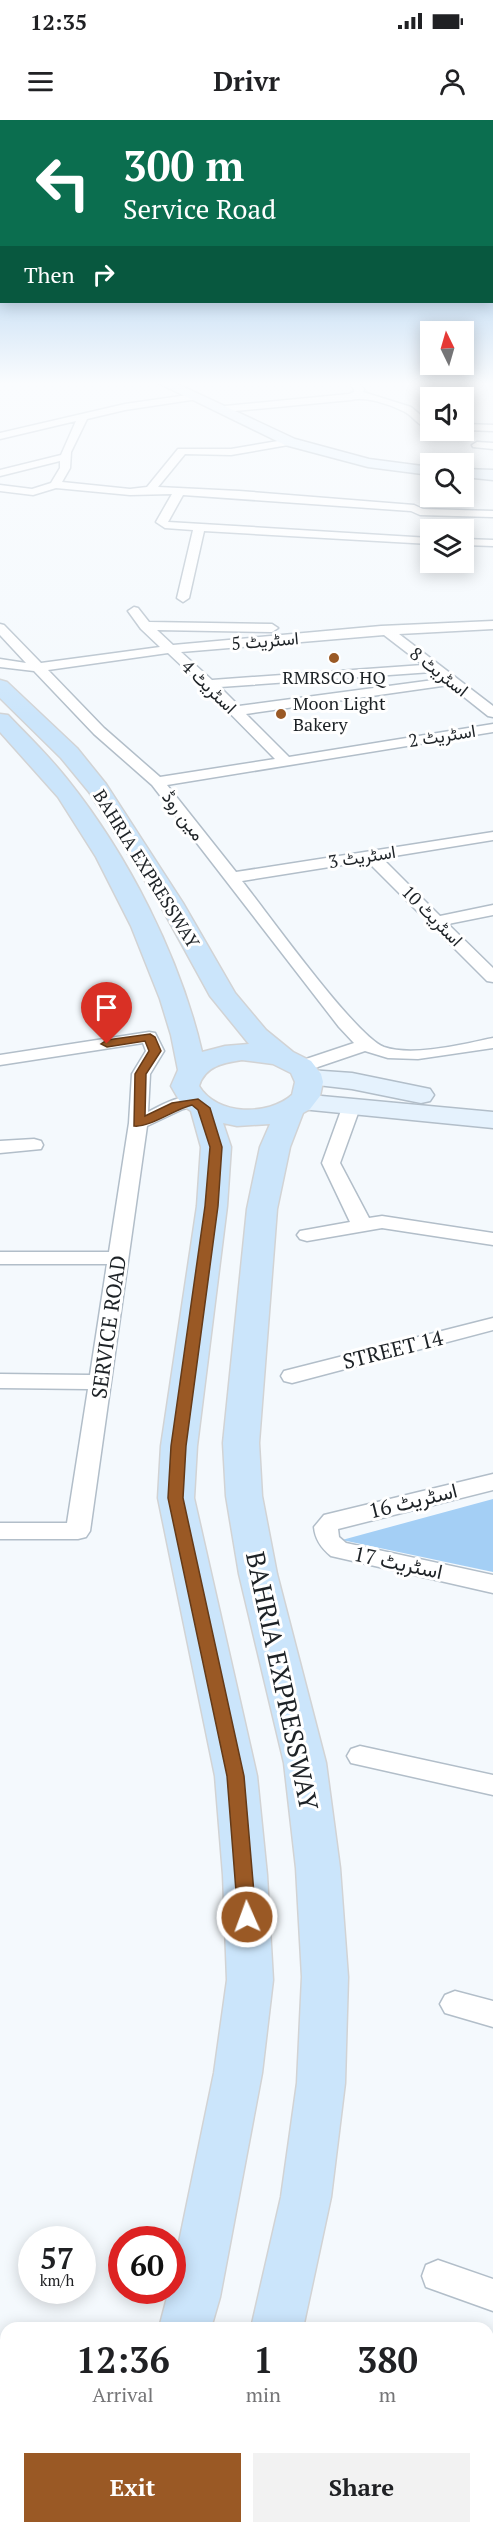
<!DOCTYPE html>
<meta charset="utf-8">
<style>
body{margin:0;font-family:"PT Serif",Vazirmatn,serif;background:#f2f2f2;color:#202124;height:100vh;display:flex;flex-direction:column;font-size:22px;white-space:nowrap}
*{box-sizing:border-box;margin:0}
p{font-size:20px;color:#757577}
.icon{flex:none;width:33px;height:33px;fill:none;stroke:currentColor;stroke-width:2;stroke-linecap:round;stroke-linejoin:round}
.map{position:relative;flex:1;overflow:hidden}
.details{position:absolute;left:0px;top:2202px;width:494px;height:212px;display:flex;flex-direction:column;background:#fff;border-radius:18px 18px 0 0;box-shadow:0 3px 15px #0003}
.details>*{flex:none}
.hud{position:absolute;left:0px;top:0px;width:494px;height:183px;box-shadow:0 3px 15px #0003;background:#0b6e4f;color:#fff;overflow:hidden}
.needle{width:39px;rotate:355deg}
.tools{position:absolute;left:420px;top:201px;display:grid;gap:12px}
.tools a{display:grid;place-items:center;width:54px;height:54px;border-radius:0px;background:#fff;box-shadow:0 3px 15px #0003;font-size:30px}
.speed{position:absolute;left:18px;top:2106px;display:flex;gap:12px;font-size:30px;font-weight:700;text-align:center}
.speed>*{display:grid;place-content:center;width:78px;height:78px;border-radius:50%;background:#fff;box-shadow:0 3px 15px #0003;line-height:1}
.speed small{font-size:15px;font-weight:400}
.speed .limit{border:9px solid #d22;background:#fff;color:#111}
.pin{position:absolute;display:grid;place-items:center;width:51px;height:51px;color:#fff;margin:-62px -26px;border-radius:50% 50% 50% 0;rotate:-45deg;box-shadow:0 0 6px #0007}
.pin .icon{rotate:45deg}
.me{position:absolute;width:66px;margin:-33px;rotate:358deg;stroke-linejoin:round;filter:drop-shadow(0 0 4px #0008)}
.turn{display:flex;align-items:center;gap:21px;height:126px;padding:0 24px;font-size:27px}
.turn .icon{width:78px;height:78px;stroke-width:2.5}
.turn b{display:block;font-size:42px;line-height:51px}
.then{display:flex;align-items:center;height:57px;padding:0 24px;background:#0003;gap:12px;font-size:22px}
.eta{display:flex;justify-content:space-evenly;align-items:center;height:102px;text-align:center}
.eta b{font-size:36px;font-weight:700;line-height:42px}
.primary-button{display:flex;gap:12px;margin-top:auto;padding:12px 24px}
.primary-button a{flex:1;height:69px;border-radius:0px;background:#9a5925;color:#fff;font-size:24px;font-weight:700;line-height:69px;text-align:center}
.primary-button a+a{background:#f2f2f2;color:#202124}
.status{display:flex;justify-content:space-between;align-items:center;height:42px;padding:0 30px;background:#fff;direction:ltr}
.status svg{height:16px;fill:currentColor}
header{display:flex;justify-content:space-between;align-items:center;height:78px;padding:0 24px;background:#fff;font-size:27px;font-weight:700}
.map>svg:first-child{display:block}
.green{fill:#a4cff5}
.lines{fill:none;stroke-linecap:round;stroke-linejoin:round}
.street-casing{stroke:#b2bec9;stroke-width:3}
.secondary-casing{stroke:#b2bec9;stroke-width:3}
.primary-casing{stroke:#d2d3d4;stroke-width:3}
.street{fill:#fff;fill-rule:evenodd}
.secondary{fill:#e5f2fd;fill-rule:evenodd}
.primary{fill:#cbe5fb;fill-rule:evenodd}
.route{fill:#9a5925;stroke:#643a18;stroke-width:1.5}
.poi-dot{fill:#9a5925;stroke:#fff;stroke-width:2}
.labels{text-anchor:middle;stroke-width:6;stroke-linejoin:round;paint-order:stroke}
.far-street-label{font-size:18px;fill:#1d2226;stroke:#fff}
.far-poi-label{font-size:18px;fill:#1d2226;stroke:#fff}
.street-label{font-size:21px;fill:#1d2226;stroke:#fff}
.near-street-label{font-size:26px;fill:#1d2226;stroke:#fff}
</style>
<div class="status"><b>12:35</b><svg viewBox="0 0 49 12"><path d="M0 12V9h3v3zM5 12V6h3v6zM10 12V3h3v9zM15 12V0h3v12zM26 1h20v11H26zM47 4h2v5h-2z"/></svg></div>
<header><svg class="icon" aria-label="menu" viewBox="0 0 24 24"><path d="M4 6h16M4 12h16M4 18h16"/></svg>Drivr<svg class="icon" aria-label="person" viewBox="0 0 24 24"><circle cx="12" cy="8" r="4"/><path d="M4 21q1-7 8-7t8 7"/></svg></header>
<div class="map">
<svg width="493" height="2413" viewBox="0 0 493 2413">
<rect width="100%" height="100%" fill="#f4f9fd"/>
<!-- green -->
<polygon class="green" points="493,1379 493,1452 342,1420"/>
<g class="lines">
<!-- street casing -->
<g class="street-casing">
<g id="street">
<path d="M 348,261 L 358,261 L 364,269 L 363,272 L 411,287 L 430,303 L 430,309 C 417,306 414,296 403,291 C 389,284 365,276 351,280 L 225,292 L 220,289 L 225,286 L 349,274 L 354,272 L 354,269 Z"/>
<polygon points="195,274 198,275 198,279 125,290 87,299 71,332 70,348 62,362 130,369 147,367 178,329 231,329 290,319 294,320 294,324 231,335 185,334 158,367 239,371 414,385 423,389 493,391 493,397 420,395 411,391 183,375 168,402 430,418 430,424 204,411 189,478 183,482 177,478 193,410 165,408 156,402 172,374 130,375 56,368 33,375 0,371 0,365 32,369 51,363 60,348 60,341 0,356 0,350 61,335 76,301 0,319 0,313 125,284"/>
<polygon points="464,304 493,305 493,311 464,310"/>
<polygon points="477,322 493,323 493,329 473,327 472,325"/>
<polygon points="464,419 493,420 493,426 464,425"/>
<path d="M 134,487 L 138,488 L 149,502 L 272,504 L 278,508 L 272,512 L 157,510 L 173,525 L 381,506 L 493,501 L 493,509 L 399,514 L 493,586 L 493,597 L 488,596 L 449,565 L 246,594 L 289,637 L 493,604 L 493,612 L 167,665 L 236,752 L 493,712 L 493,720 L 382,738 L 440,796 L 493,785 L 493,795 L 448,804 L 493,848 L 493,862 L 487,861 L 367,741 L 242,761 C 267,792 355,916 384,927 C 413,937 463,924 493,918 L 493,928 L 418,939 L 388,938 L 365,931 L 306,951 L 294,951 L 291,947 L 294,943 L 354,923 L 339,907 L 152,665 L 94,614 L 34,551 L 0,547 L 0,539 L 26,543 L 0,515 L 0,504 L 4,505 L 41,543 L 160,527 L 141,509 L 128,491 ZM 384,515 L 423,545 L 212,560 L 181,532 ZM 168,533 L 204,567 L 275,639 L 160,657 L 104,608 L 48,550 ZM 432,552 L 441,559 L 239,586 L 220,567 Z"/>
<path d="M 149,912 L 155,913 L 164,931 L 150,954 L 148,992 C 163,984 183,973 200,977 L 203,981 L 200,985 L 183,989 L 147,1006 L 90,1411 L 86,1417 L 78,1419 L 0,1419 L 0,1403 L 67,1403 L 88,1269 L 0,1268 L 0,1254 L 90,1255 L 107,1144 L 0,1144 L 0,1132 L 109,1132 L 129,1003 L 132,954 L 146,931 L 143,923 L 0,945 L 0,935 Z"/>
<polygon points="352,980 358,981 361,985 340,1043 369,1098 382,1096 493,1113 493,1125 382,1108 307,1121 300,1119 297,1115 300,1111 350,1102 322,1043 343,985 346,981"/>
<polygon points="34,1019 41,1021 43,1025 41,1029 0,1033 0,1021"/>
<polygon points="493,1198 493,1210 292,1263 284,1261 281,1256 284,1251"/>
<path d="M 493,1354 L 493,1370 L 338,1409 L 339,1417 L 346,1423 L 493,1455 L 493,1473 L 331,1436 C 321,1428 315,1419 314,1407 L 324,1395 Z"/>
<polygon points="360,1626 493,1655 493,1675 351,1643 347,1636 351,1629"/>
<polygon points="455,1871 493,1881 493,1907 445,1893 440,1884 445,1875"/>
<polygon points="438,2140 493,2159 493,2191 426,2167 422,2156 426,2145"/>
</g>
</g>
<!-- secondary casing -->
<g class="secondary-casing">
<g id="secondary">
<polygon points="154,261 171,261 295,319 369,339 430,347 430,355 368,347 285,325"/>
<polygon points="464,349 493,350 493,360 464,357"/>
<polygon points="309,950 352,953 430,969 434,975 430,981 421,983 352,969 300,963 296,958 300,953"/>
<polygon points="300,974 493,992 493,1008 291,988 287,982 291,976"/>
</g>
</g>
<!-- primary casing -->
<g class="primary-casing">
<g id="primary">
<path d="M 0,560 L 7,562 L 77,628 L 106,664 L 183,783 L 235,873 L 266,910 L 293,932 L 311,941 L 321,954 L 323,962 L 320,976 L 310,989 L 303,993 L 290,1027 L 277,1089 L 259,1323 L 262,1376 L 277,1454 L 326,1643 L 340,1748 L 348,1857 L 345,1963 L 331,2077 L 303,2208 L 251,2208 L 281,2077 L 297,1963 L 302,1857 L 296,1748 L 284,1643 L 239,1454 L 226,1376 L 223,1323 L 247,1089 L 260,1027 L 270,1004 L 237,1006 L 223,1003 L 231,1027 L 227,1086 L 197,1326 L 194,1378 L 257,1656 L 267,1755 L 273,1860 L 262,1953 L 220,2177 L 211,2208 L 159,2208 L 169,2170 L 172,2170 L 172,2156 L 214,1953 L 227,1860 L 223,1755 L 215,1656 L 158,1378 L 161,1326 L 197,1086 L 201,1027 L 191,991 L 182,985 L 171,966 L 178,950 L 171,915 L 160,879 L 131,806 L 96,737 L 58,677 L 0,612 L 0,594 L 8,595 C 28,616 49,636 67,659 C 128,735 180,837 202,932 L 225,926 L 249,924 L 210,876 L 159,783 L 89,672 L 61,638 L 0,578 ZM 242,940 L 273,944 L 291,953 L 295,962 L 292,975 C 268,996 217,996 199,966 C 205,946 223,943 242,940 Z"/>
<polygon points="104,2408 160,2408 159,2413 103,2413"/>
<polygon points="204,2408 260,2408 259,2413 203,2413"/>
</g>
</g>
<!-- street -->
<use href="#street" class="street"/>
<!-- secondary -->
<use href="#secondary" class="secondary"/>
<!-- primary -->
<use href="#primary" class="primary"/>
</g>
<!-- sky -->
<linearGradient id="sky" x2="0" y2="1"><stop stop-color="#73aee4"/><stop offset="0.44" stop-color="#fafcfe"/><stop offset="1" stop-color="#fafcfe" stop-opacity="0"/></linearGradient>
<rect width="493" height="598" fill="url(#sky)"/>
<!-- route -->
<path class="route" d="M 150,914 L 155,917 L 161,931 L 146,954 L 145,996 L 172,983 L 198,979 L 210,988 L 222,1027 L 218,1086 L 186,1326 L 183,1378 L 244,1656 L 256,1797 L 254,1802 L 247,1804 L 241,1802 L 238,1797 L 227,1656 L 168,1378 L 171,1326 L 205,1086 L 210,1027 L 198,990 L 192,985 C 175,989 149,1008 134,1006 L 135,954 L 149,931 L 145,921 L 107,927 L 101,924 L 107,920 Z"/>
<!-- markers -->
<g class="poi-dot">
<circle cx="334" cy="538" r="6"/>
<circle cx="281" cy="594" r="6"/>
</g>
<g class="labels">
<!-- far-street labels -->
<g class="far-street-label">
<text transform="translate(265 521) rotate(-5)" y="6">اسٹریٹ 5</text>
<text transform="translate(439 552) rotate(38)" y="6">اسٹریٹ 8</text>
<text transform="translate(209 567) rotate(44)" y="6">اسٹریٹ 4</text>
<text transform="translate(442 616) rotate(-9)" y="6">اسٹریٹ 2</text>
<text transform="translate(183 696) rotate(53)" y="6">مین روڈ</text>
<text transform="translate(362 737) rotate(-9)" y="6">اسٹریٹ 3</text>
<text transform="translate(146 749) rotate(58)" y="6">BAHRIA EXPRESSWAY</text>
<text transform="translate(432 796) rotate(45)" y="6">اسٹریٹ 10</text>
</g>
<!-- far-poi labels -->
<g class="far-poi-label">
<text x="334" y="564">RMRSCO HQ</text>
<text x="293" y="590" text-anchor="start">Moon Light<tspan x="293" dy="21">Bakery</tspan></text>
</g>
<!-- street labels -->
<g class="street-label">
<text transform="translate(109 1207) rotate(-82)" y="7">SERVICE ROAD</text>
<text transform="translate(393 1230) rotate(-14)" y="7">STREET 14</text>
<text transform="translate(413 1381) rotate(-14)" y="7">اسٹریٹ 16</text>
<text transform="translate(398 1443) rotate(12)" y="7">اسٹریٹ 17</text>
</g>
<!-- near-street labels -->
<g class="near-street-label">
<text transform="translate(282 1561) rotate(78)" y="9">BAHRIA EXPRESSWAY</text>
</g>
</g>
</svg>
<div class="tools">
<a><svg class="needle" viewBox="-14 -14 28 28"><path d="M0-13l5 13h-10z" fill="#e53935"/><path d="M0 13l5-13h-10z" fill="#757577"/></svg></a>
<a><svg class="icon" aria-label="sound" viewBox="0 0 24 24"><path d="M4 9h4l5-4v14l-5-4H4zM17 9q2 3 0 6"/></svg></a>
<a><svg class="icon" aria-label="search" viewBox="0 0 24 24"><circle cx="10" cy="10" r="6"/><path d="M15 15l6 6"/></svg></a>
<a><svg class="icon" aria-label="layers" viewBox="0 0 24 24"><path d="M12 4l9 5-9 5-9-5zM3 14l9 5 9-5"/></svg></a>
</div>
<div class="speed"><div>57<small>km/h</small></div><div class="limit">60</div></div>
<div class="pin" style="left:107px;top:924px;background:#d93025"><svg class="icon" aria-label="arrive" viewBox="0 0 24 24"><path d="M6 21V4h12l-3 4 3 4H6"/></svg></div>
<svg class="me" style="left:247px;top:1797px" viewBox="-20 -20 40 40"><circle r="17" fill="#9a5925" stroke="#fff" stroke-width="3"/><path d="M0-11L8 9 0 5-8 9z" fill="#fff"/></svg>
<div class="hud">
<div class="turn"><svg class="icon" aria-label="left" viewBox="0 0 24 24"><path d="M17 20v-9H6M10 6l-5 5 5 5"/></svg><div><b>300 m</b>Service Road</div></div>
<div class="then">Then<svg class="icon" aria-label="right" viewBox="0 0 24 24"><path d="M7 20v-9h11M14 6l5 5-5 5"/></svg></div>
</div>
<section class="details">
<div class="eta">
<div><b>12:36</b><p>Arrival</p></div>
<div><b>1</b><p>min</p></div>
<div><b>380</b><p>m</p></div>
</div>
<div class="primary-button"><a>Exit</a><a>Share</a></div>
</section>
</div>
